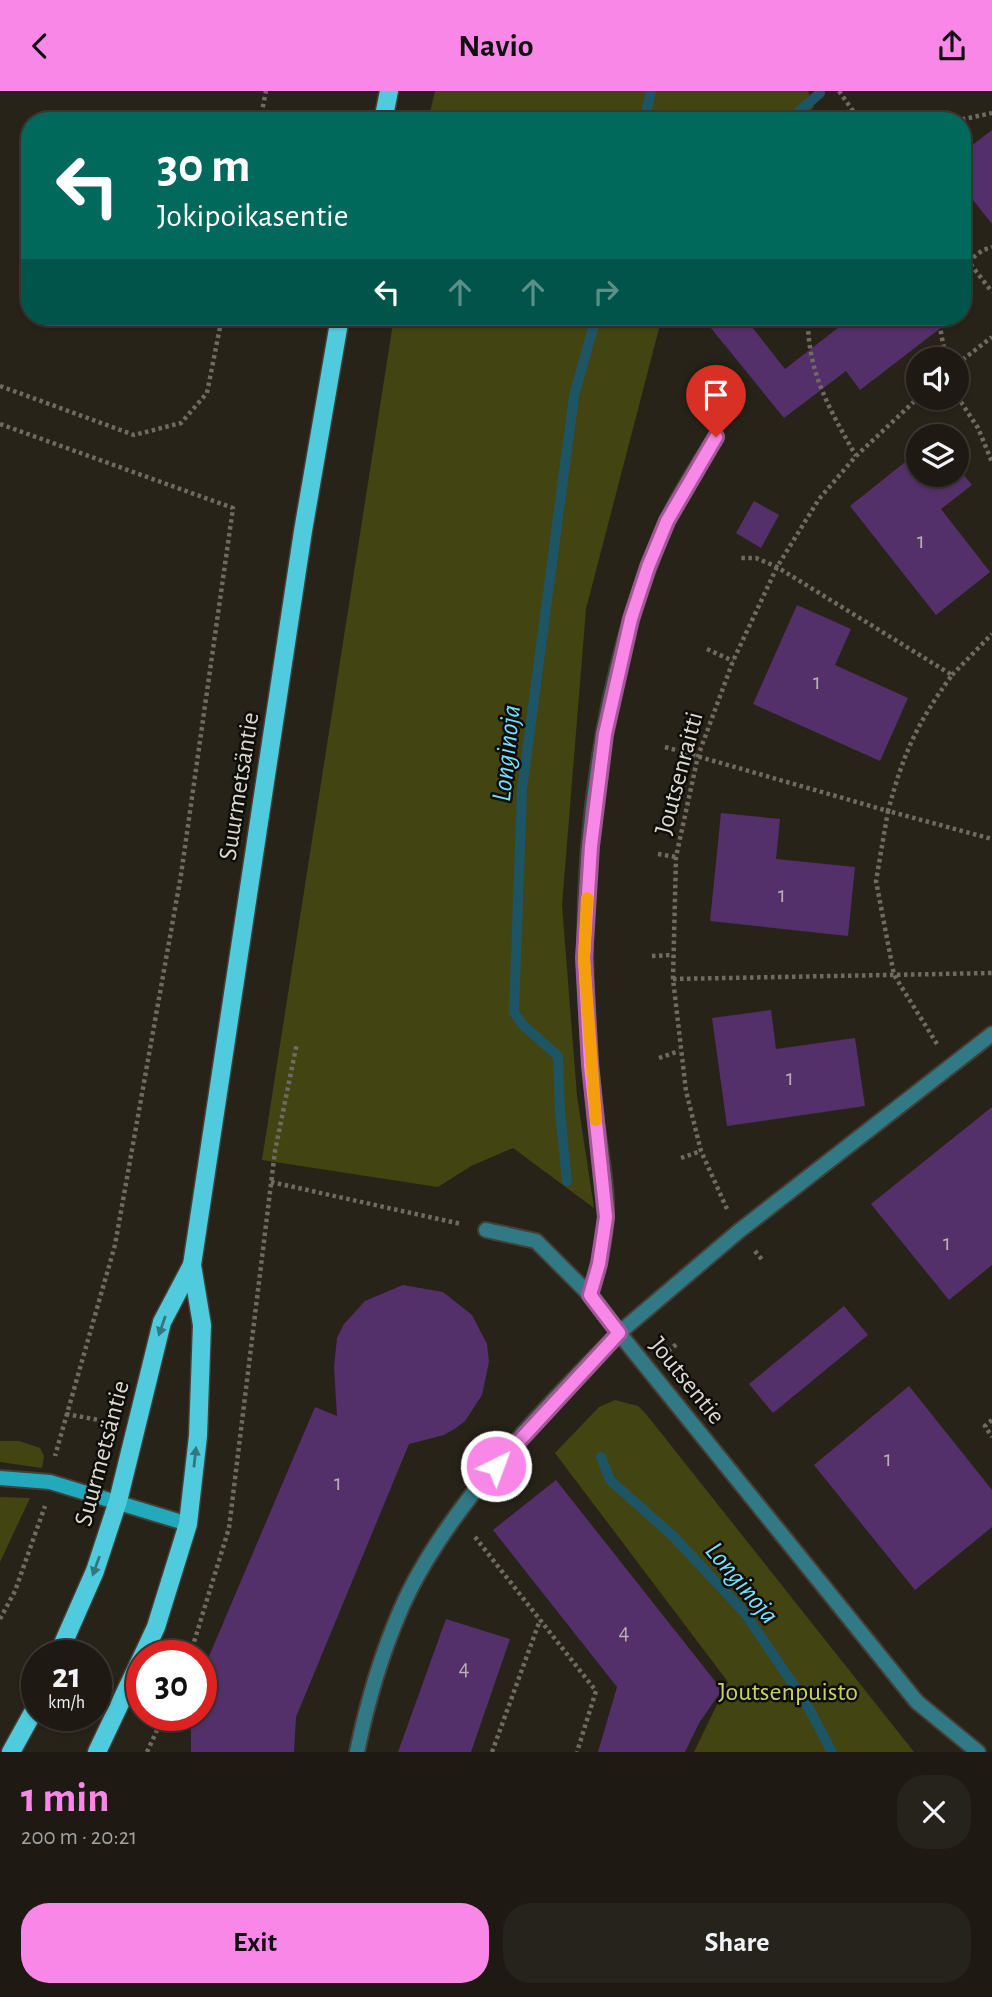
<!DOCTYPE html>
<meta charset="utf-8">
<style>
body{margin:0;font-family:"Alegreya Sans",sans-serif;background:#26231c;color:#f1f3f6;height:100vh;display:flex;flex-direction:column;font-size:26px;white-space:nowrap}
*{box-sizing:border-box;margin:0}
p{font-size:23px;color:#a1a1a0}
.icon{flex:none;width:38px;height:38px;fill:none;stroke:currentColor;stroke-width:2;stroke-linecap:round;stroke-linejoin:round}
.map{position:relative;height:1661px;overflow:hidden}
.sheet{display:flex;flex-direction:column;background:#1e1a13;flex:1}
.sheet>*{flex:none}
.guide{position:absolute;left:21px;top:21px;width:950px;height:214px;border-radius:28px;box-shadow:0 2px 5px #0004,0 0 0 2px #3c3833;background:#00695c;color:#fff;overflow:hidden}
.tools{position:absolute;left:906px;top:256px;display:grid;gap:14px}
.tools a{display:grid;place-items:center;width:63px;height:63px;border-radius:50%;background:#1e1a13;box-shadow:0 2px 5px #0004,0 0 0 2px #3c3833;font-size:35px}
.speed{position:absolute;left:21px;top:1549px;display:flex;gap:14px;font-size:35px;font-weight:700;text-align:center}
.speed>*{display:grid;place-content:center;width:91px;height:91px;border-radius:50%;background:#1e1a13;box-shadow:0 2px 5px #0004,0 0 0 2px #3c3833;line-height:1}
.speed small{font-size:18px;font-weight:400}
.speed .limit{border:10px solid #d22;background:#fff;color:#111}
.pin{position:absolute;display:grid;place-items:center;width:60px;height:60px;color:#fff;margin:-72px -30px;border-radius:50% 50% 50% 0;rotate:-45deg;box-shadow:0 0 7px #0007}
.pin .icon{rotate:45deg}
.me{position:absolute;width:77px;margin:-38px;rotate:42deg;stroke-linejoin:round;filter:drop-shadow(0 0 5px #0008)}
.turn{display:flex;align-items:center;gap:24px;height:147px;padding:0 21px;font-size:32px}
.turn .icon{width:91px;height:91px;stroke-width:2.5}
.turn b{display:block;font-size:49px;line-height:60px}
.lanes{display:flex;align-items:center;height:66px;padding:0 21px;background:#0003;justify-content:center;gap:35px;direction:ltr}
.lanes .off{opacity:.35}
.round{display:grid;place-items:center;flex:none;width:74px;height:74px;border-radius:28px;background:#26231c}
.headline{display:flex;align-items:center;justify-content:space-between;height:119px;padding:0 21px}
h1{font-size:42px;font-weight:600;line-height:52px;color:#f987e8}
.cta{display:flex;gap:14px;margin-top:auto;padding:14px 21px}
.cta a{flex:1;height:80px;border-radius:28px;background:#f987e8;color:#111;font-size:28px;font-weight:600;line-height:80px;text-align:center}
.cta a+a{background:#26231c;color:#f1f3f6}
header{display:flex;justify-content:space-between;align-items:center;height:91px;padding:0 21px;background:#f987e8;color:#111;font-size:32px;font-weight:600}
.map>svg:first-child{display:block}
.green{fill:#424512}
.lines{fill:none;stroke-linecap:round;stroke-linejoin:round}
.stream{stroke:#1e5564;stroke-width:10}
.building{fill:#533069}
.lane-casing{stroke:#454037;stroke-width:18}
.street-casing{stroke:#454037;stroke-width:18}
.secondary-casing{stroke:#454037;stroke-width:18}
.primary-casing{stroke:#454037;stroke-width:21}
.path{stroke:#6f6b62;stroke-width:4.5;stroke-dasharray:3.5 3.5;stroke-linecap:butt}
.lane{stroke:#317984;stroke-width:14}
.street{stroke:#317984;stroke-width:14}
.secondary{stroke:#22a9bc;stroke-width:14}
.primary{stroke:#50cbde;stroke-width:18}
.oneway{fill:#33767e}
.route-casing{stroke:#a25897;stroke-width:18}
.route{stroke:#f987e8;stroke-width:12}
.slow{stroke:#f59e0b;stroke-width:12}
.labels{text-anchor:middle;stroke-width:5;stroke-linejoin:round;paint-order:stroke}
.number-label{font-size:23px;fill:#baafb8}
.street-label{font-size:26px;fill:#dcd9d2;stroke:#0f0d09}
.park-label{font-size:26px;fill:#c7d064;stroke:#0f0d09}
.water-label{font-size:28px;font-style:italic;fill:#77dffe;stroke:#0f0d09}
</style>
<header><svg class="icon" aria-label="back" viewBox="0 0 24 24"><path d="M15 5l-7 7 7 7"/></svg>Navio<svg class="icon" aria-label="share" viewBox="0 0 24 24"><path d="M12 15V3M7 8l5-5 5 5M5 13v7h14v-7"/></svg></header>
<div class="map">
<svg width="992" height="1661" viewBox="0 0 992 1661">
<rect width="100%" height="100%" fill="#282319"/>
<!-- green -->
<g class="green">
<polygon points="435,0 808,0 814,16 799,30 428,30"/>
<polygon points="394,226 662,226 586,518 562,814 577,1005 594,1117 513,1057 471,1075 438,1096 262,1069"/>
<polygon points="615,1309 638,1315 646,1323 914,1661 694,1661 728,1591 555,1362 599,1316"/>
<polygon points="0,1350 19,1350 40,1357 44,1365 42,1377 0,1371"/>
<polygon points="0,1406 30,1407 0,1471"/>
</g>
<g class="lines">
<!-- stream -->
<g class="stream">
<polyline points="644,30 651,0"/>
<polyline points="788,30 820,2"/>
<polyline points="567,1090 560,1022 558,965 522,933 514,921 522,699 574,305 596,226"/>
<polyline points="601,1366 610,1389 673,1445 744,1521 806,1612 832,1661"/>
</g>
</g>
<!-- building -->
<g class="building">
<polygon points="992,39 992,133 962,95 962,62"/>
<polygon points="702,226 744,226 785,278 852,226 955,226 860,299 846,280 784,327"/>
<polygon points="919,360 919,383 957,383 957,376 972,394 941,418 990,481 936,524 850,415"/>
<polygon points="754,410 779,424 761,457 736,442"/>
<polygon points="797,514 851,538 835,574 908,607 880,670 753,613"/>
<polygon points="721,722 780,728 776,768 855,776 848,845 710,830"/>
<polygon points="771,919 776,958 855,947 865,1015 727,1035 712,927"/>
<polygon points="992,1016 992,1174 949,1209 871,1113"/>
<polygon points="403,1194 443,1201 472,1224 487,1253 489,1271 482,1304 465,1330 456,1337 444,1344 409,1353 296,1626 294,1661 191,1661 191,1624 201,1624 201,1584 315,1316 337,1325 334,1276 337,1247 344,1233 365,1210"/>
<polygon points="844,1215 868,1244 773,1322 749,1293"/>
<polygon points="909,1295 992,1399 992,1436 915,1499 814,1374"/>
<polygon points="556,1389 722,1599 699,1632 685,1661 598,1661 617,1596 493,1439"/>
<polygon points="446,1528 510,1548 471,1661 398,1661"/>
</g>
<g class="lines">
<!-- lane casing -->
<g class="lane-casing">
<path id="lane" d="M 590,1204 C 598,1179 604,1153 606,1126 C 607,1097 601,1066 597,1037 C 592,998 589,960 587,921 C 578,758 601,583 666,433 C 679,403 699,374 716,346"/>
</g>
<!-- street casing -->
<g class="street-casing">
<g id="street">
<path d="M 357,1661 C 367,1612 381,1564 401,1518 C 443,1421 545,1316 619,1242 L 590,1204 L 536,1150 L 486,1139"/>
<polyline points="978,1661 917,1611 619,1242 739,1140 992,943"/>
</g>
</g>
<!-- secondary casing -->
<g class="secondary-casing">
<polyline id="secondary" points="0,1387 50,1391 188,1433"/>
</g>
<!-- primary casing -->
<g class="primary-casing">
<g id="primary">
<polyline points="383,30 389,0"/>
<polyline points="58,1564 95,1480 118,1410 162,1231 192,1174"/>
<polyline points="143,1564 156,1536 188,1433 198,1345 202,1234 192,1174 303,440 340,226"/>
<polyline points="11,1661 37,1614"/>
<polyline points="97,1661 142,1566"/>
</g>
</g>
<!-- path -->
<g class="path">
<polyline points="839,0 860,30"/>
<polyline points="260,30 266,0"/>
<polyline points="955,30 992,22"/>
<polyline points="962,162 992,201"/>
<polyline points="962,175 983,159 992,156"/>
<path d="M 808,226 C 807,281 830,319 856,365"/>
<polyline points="938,226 946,268"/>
<polyline points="957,273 992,246"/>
<polyline points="0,295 134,344 181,332 207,302 222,226"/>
<polyline points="957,305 978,337 992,371"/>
<polyline points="0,333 233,417 181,784 115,1154 55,1365"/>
<polyline points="707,558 733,570"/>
<polyline points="952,584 992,543"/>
<path d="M 665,656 L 888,720 C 904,661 916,634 952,584 L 777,476 L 756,467 L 741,467"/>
<polyline points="658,763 676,766"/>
<polyline points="652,865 672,864"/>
<polyline points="673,888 992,882"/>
<polyline points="937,953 894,884 876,790 888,720 992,748"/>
<polyline points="659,967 679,960"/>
<polyline points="681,1067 701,1060"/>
<polyline points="271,1091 461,1133"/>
<polyline points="727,1118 701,1060 686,1000 673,888 676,766 698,665 733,570 777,476 819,408 856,365 919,306"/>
<polyline points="755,1160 763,1170"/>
<polyline points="668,1260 678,1252"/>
<polyline points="66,1323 110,1331"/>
<polyline points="992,1329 985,1335 992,1346"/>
<polyline points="475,1446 596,1600 577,1661"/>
<polyline points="0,1528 15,1500 45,1415"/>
<polyline points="190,1564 229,1437 275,1060 297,952"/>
<polyline points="147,1661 164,1624"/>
<polyline points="492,1661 540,1529"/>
</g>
<!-- lane -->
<use href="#lane" class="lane"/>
<!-- street -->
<use href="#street" class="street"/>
<!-- secondary -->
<use href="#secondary" class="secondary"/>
<!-- primary -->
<use href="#primary" class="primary"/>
</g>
<!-- one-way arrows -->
<defs><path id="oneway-solid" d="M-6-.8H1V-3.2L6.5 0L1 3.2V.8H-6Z" transform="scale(1.75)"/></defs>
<g class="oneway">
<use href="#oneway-solid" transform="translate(162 1235) rotate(109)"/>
<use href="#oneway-solid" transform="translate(195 1366) rotate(-84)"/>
<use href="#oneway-solid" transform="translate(96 1475) rotate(110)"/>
</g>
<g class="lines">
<!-- route casing -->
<g class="route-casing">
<polyline id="route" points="496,1375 619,1242 590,1204 599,1173 606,1126 590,974 584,867 591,755 605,643 631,528 648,476 667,430 716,346"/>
</g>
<!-- route -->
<use href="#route" class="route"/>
<!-- slow -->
<polyline class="slow" points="587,807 584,867 596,1029"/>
</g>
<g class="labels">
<!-- number labels -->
<g class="number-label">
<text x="921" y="457">1</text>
<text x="817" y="598">1</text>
<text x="782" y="811">1</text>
<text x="790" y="994">1</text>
<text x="947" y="1159">1</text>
<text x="888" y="1375">1</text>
<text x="338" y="1399">1</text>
<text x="624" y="1548">4</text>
<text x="464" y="1584">4</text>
</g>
<!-- street labels -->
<g class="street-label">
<text transform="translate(678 682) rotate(-75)" y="9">Joutsenraitti</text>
<text transform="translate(238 695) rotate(-81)" y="9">Suurmetsäntie</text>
<text transform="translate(688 1289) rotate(51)" y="9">Joutsentie</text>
<text transform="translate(101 1362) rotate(-75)" y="9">Suurmetsäntie</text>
</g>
<!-- park labels -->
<g class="park-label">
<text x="788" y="1609">Joutsenpuisto</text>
</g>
<!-- water labels -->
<g class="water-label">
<text transform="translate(505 662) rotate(-84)" y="10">Longinoja</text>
<text transform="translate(743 1491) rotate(50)" y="10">Longinoja</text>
</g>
</g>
</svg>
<div class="tools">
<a><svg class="icon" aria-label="sound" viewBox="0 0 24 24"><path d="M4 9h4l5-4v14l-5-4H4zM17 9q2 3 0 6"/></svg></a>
<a><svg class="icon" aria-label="layers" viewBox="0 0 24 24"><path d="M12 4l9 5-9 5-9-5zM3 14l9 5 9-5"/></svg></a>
</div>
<div class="speed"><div>21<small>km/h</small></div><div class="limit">30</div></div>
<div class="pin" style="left:716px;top:346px;background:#d93025"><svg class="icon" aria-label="arrive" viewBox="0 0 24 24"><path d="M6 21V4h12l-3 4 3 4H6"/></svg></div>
<svg class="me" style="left:496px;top:1375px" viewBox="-20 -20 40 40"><circle r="17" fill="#f987e8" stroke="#fff" stroke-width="3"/><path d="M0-11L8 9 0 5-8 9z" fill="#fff"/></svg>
<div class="guide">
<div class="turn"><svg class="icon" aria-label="left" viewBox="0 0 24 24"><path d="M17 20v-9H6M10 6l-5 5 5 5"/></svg><div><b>30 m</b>Jokipoikasentie</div></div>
<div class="lanes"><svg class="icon" aria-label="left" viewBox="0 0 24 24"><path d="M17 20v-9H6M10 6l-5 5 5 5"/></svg><svg class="icon off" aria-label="ahead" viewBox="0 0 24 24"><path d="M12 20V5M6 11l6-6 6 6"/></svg><svg class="icon off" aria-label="ahead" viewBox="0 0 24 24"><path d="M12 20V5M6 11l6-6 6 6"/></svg><svg class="icon off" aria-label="right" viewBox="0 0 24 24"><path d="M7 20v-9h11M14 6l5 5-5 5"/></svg></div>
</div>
</div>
<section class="sheet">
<div class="headline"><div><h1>1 min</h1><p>200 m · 20:21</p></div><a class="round"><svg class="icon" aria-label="close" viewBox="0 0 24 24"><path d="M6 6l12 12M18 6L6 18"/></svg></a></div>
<div class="cta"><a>Exit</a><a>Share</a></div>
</section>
